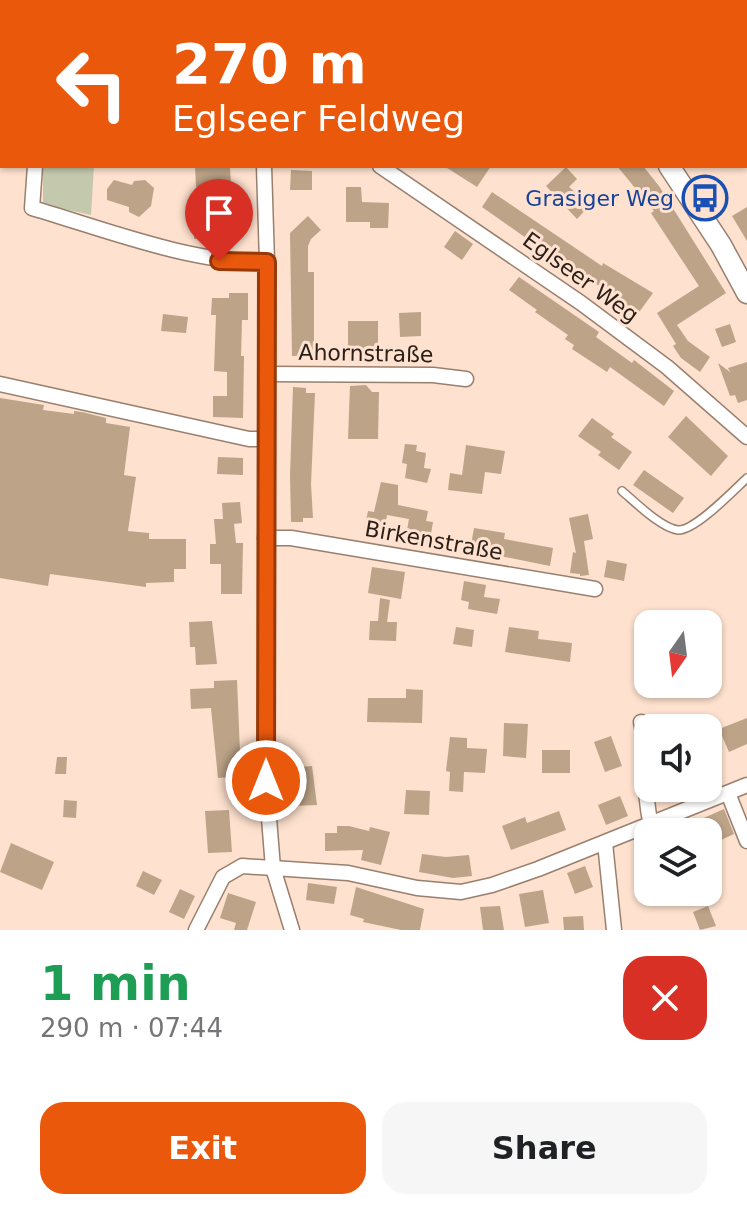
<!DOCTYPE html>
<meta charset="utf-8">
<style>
body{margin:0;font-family:"DejaVu Sans",sans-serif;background:#f6f6f6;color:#202124;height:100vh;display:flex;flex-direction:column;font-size:30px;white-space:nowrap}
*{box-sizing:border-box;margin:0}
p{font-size:26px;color:#757577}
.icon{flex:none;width:44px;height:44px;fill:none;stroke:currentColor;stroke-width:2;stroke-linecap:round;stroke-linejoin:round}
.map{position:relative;height:930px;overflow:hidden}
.panel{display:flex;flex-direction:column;background:#fff;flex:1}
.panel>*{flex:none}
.guide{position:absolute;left:0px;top:0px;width:748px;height:168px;box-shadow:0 2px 6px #0004;background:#ea580c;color:#fff;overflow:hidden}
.needle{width:52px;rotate:194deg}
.fabs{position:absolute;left:634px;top:610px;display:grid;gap:16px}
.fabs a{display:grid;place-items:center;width:88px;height:88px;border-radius:16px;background:#fff;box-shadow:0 2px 6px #0004;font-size:40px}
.pin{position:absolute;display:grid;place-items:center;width:68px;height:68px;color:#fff;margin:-82px -34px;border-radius:50% 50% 50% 0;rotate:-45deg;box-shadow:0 0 8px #0007}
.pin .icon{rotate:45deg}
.me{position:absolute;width:88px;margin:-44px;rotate:0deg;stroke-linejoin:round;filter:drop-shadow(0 0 6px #0008)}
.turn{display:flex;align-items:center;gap:28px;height:168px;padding:0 40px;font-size:36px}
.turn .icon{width:104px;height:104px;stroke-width:2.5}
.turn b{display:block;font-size:56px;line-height:68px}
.round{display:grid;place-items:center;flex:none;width:84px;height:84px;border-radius:24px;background:#f6f6f6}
.headline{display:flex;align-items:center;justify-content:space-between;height:136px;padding:0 40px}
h1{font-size:48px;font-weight:800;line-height:60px;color:#1e9e55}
.action{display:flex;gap:16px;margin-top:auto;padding:16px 40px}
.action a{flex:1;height:92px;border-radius:24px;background:#ea580c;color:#fff;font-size:32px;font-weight:800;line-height:92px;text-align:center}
.action a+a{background:#f6f6f6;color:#202124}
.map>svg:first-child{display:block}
.green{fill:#c4c9ad}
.building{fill:#bda488}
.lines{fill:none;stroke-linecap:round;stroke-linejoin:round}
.lane-casing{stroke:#997f6e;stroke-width:10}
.street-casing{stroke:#997f6e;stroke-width:17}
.secondary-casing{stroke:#997f6e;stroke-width:23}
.lane{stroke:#fff;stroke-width:7}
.street{stroke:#fff;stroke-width:14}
.secondary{stroke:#fff;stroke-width:20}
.route-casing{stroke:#983908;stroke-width:20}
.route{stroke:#ea580c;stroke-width:14}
.labels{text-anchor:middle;stroke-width:6;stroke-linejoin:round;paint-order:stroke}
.transit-label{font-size:22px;fill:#164399;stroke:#fee1ce;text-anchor:end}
.street-label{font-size:22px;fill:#291f18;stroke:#fee1ce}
</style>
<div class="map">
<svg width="747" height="930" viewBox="0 0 747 930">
<rect width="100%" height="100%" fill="#fee1ce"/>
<!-- green -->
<polygon class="green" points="43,166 94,166 91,215 46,205 43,201"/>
<!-- building -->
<g class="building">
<polygon points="195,166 230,166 231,186 196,187"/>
<polygon points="444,166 491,166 477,187"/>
<polygon points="617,166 643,166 659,186 726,293 677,325 688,341 710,357 700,372 681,358 673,346 676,344 657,313 699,286 651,213 654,211"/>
<polygon points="566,167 577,179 569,187 590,205 577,219 546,186"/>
<polygon points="291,170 312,171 312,190 290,190"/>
<polygon points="114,180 132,185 134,181 145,180 154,188 151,206 139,217 129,212 129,207 107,200 107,189"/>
<polygon points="346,187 361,187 362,202 389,203 388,228 370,228 370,222 346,222"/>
<polygon points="492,192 602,266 603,263 653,293 637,315 620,303 622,300 553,257 482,207"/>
<polygon points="227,207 228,231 214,232 215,238 194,239 194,220 202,220 202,208"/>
<polygon points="747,207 747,241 732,216"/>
<polygon points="308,216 321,230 311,239 308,246 308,272 314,272 314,353 305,352 305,356 292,356 290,233"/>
<polygon points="455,231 473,244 462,260 444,247"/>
<polygon points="519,277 599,332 596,337 632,363 634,360 674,391 664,406 610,367 607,372 572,349 574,345 565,339 568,335 535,312 537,310 509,290"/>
<polygon points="229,293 248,293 248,320 242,320 241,356 244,356 243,418 213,417 213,396 227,396 227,372 214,371 216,315 211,315 212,298 229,298"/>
<polygon points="421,312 421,336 400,337 399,313"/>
<polygon points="163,314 188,317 186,333 161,331"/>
<rect x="348" y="321" width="30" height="33"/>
<polygon points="730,324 736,342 722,347 715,329"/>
<polygon points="747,362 747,400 738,403 735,395 730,396 718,363 730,372 728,368"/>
<polygon points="366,385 372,392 379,392 378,439 348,439 350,386"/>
<polygon points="293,387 306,388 306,393 315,393 311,484 313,518 303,518 303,522 291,522 290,476"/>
<polygon points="0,398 44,405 43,410 74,414 74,411 82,412 106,418 106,423 130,427 124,475 136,477 128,531 149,533 149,539 186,539 186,569 174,569 174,582 146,583 146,587 50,574 48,586 0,578"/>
<polygon points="686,416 728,456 711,476 668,437"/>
<polygon points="592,418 614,434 611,437 632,452 619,470 598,455 601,452 578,436"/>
<polygon points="405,444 417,445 416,451 426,453 424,468 431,469 427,483 405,478 407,464 402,463"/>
<polygon points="466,445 505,451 501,474 485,472 482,494 448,490 450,473 462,475"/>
<polygon points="218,457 243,458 243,475 217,474"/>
<polygon points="644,470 684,498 673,513 633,485"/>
<polygon points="381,482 398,485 398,505 428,511 426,521 433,522 429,545 405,541 409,519 387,515 384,534 364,530 368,511 374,512"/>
<polygon points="240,502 242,523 234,524 236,543 243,543 242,594 221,594 221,564 210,564 210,544 216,544 214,519 223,519 222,503"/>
<polygon points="588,514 593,539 584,541 589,575 580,576 580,574 570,573 573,552 576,553 569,518"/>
<polygon points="474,528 505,533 504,539 553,548 550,566 470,550"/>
<polygon points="607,560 627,564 624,581 604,577"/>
<polygon points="372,567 405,572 401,599 368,593"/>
<polygon points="464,581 486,585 484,597 500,599 497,614 468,609 469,602 461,600"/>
<polygon points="380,598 390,600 387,622 397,622 396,641 369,640 370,621 378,621"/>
<polygon points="212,621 217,664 196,665 195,647 190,647 189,622"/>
<polygon points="456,627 474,630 472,647 453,644"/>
<polygon points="509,627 539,631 538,639 572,643 570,662 505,652"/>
<polygon points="237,680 241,776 218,778 211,708 191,709 190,689 214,688 214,681"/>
<polygon points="406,689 423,690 422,723 367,722 368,698 406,698"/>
<polygon points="747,718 747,744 729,752 719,729"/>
<polygon points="504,723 528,724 526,758 503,756"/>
<polygon points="611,736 622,766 605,772 594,742"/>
<polygon points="450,737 467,738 467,748 487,749 485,773 464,772 463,792 449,791 450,772 446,771"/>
<rect x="542" y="750" width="28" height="23"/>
<polygon points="57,757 67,757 66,774 55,774"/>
<polygon points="312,766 317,805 292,806 291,792 288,792 286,768"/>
<polygon points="406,790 430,791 429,815 404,814"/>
<polygon points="620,796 628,816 606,825 598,805"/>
<polygon points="64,800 77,801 76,818 63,817"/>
<polygon points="724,809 734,834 708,846 708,832 672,832"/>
<polygon points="229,810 232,852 208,853 205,811"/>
<polygon points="559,811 566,830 511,850 502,826 525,817 527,823"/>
<polygon points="337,826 349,826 369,831 370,827 390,832 381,865 361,860 363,850 325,851 325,833 337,833"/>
<polygon points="11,843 54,862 42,890 0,872"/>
<polygon points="422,854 446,857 469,855 472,876 453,878 419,872"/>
<polygon points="585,866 593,887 575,894 567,873"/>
<polygon points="143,871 162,880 154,895 136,886"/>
<polygon points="308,883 337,887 334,904 306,900"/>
<polygon points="356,887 424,909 420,930 401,930 363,922 364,919 350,915"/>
<polygon points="180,889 195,896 184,919 169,912"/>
<polygon points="543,890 549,923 525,927 519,894"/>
<polygon points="228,893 256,902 247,930 234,930 236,923 220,918"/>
<polygon points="500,906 504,930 483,930 480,907"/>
<polygon points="708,906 716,926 700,930 693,912"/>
<polygon points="583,916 584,930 564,930 563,917"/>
</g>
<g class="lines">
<!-- lane casing -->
<g class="lane-casing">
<path id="lane" d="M 622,491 C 635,502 661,528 678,530 C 695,531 734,490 747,478"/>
</g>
<!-- street casing -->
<g class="street-casing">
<g id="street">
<polyline points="162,0 163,2"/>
<polyline points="280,2 281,0"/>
<polyline points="0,13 2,15"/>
<path d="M 35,166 L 32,208 C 104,229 193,264 267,262"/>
<polyline points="264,166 267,262 266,781 273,868 292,930"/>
<polyline points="380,166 581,303 667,367 747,437"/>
<polyline points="266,374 433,375 466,379"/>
<polyline points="0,384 249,439 266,439"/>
<polyline points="265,538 291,538 595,589"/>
<path d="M 641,722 C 649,757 642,789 651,825"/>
<polyline points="728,793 747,841"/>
<polyline points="605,843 614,930"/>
<polyline points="196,930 223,877 242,866 348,873 417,888 461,892 492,885 538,869 747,785"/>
</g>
</g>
<!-- secondary casing -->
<g class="secondary-casing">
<g id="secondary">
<polyline points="526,0 528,2"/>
<polyline points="669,166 721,245 747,293"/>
</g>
</g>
<!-- lane -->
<use href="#lane" class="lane"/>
<!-- street -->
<use href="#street" class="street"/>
<!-- secondary -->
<use href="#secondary" class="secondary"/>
</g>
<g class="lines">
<!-- route casing -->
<g class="route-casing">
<polyline id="route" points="219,261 267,262 266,781"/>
</g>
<!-- route -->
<use href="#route" class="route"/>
</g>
<!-- icons -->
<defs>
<g id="bus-ring" transform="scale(2.3)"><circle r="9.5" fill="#fee1ce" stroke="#1a4fb4" stroke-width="1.5"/><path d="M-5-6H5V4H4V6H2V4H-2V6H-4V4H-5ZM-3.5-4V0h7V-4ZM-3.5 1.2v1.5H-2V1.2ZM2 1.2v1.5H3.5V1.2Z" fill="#1a4fb4"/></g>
</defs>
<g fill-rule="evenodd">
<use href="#bus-ring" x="705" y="198"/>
</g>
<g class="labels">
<!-- transit labels -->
<g class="transit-label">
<text x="674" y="206">Grasiger Weg</text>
</g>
<!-- street labels -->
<g class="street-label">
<text transform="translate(581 277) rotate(36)" y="8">Eglseer Weg</text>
<text transform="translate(366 353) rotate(1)" y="8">Ahornstraße</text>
<text transform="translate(434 540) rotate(10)" y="8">Birkenstraße</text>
</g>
</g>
</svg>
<div class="fabs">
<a><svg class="needle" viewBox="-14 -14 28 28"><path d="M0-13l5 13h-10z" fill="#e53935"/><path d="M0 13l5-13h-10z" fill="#757577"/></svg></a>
<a><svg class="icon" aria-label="sound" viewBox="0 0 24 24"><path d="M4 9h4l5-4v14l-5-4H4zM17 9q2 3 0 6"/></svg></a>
<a><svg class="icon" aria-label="layers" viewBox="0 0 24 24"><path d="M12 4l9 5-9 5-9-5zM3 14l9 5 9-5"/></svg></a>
</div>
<div class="pin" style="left:219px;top:261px;background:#d93025"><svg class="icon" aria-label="arrive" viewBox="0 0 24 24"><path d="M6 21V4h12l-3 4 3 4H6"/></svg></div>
<svg class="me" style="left:266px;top:781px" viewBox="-20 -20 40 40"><circle r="17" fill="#ea580c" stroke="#fff" stroke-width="3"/><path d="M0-11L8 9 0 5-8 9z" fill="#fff"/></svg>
<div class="guide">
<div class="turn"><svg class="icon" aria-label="left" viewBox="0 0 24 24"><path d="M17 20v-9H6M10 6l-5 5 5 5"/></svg><div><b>270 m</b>Eglseer Feldweg</div></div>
</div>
</div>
<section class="panel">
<div class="headline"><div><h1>1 min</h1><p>290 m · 07:44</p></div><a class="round" style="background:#d93025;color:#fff"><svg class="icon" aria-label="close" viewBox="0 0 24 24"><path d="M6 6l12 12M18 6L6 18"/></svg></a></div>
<div class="action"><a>Exit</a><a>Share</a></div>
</section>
